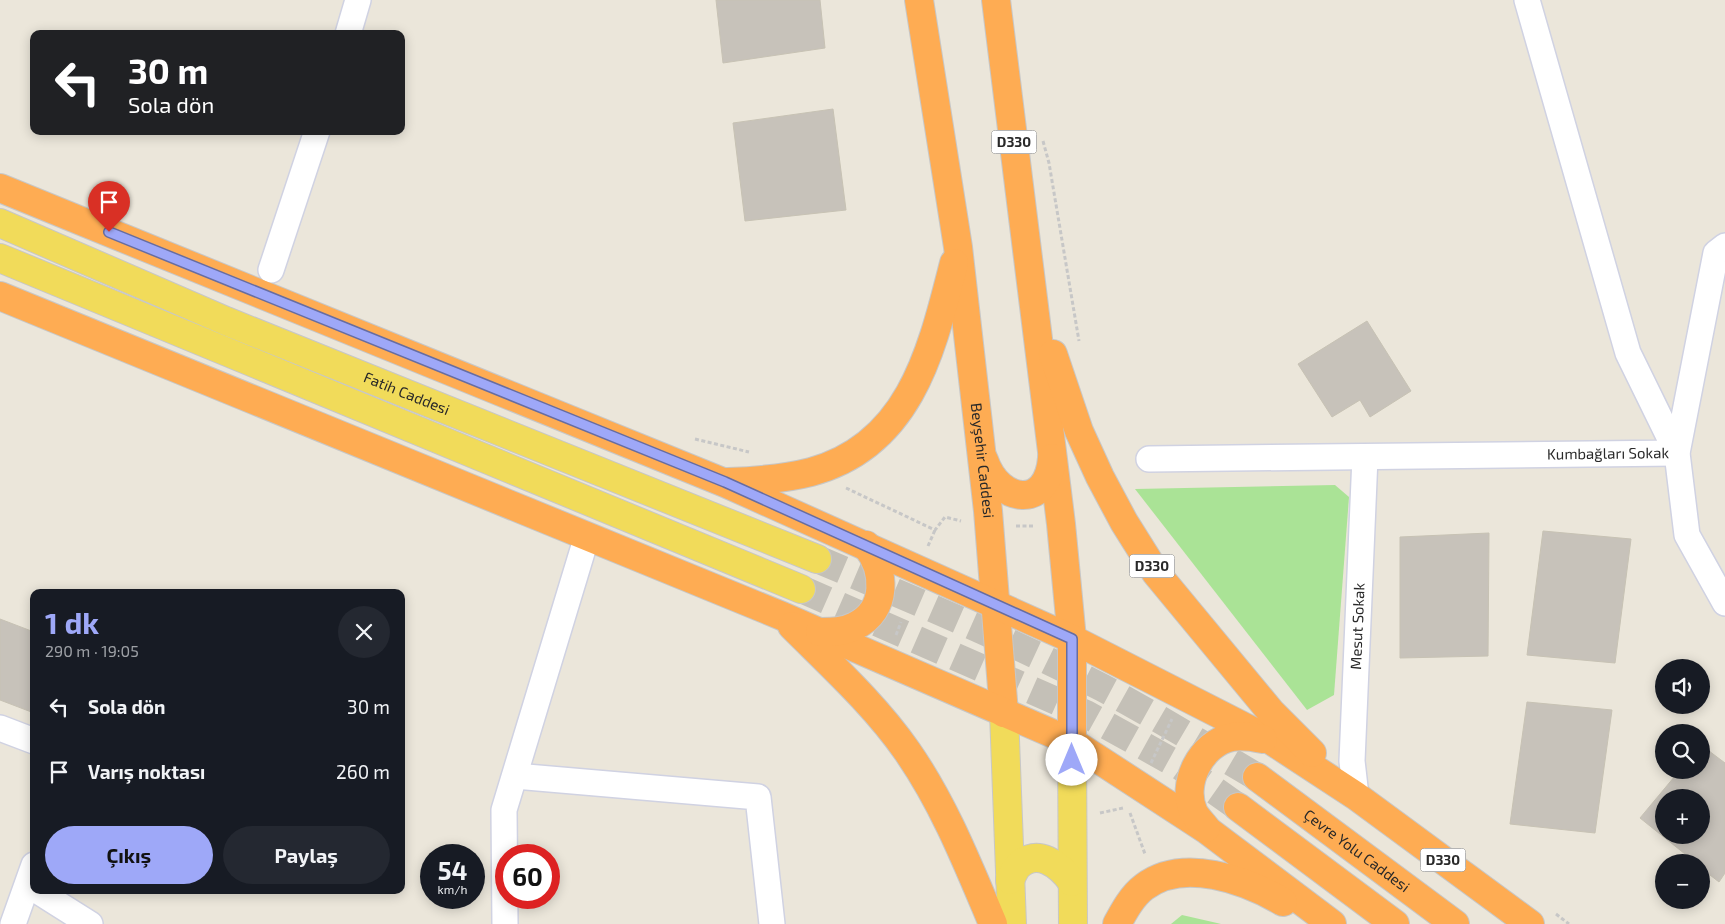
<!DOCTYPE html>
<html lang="tr">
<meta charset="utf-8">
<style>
body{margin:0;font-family:"Exo 2",sans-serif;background:#242831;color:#f1f3f6;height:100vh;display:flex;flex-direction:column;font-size:19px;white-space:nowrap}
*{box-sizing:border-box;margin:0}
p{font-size:16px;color:#9ea1a6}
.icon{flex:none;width:28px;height:28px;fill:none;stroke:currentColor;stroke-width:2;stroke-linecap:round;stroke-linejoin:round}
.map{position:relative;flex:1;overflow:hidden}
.sheet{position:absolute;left:30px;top:589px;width:375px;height:305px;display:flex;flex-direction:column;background:#171b24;border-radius:10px;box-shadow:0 2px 12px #0003}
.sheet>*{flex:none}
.top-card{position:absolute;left:30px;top:30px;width:375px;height:105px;border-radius:10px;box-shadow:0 2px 12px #0003;background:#202124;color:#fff;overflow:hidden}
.tools{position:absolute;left:1655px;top:659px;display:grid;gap:10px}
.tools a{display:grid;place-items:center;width:55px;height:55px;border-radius:50%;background:#171b24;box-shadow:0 2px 12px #0003;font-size:25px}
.speed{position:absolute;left:420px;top:844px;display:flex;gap:10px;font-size:25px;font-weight:700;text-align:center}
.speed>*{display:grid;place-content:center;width:65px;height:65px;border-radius:50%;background:#171b24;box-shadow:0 2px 12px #0003;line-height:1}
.speed small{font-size:12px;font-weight:400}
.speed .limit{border:8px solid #d22;background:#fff;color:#111}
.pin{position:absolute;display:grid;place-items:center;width:42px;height:42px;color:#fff;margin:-51px -21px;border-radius:50% 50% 50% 0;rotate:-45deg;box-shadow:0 0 5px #0007}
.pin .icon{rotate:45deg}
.me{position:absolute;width:55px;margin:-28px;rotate:0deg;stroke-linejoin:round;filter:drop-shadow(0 0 4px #0008)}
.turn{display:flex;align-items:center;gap:18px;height:105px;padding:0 15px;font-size:22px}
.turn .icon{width:65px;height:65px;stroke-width:2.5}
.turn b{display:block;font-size:35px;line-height:42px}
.round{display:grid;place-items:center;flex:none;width:52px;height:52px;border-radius:26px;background:#242831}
.head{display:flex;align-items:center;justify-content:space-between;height:85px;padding:0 15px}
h1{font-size:30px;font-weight:700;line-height:38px;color:#9ea8f8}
.button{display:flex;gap:10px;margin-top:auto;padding:10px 15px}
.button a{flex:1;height:58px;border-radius:30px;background:#9ea8f8;color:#111;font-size:20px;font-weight:700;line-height:58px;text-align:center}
.button a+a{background:#242831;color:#f1f3f6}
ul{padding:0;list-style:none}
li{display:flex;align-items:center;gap:15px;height:65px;padding:0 15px}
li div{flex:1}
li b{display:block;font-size:19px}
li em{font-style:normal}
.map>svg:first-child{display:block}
.green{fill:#aae396}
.building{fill:#c7c2ba;stroke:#c7c2b4;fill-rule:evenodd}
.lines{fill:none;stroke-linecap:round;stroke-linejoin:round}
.primary-tunnel{stroke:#c4c0b7;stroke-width:28;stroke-dasharray:28 14;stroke-linecap:butt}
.street-casing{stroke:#d0d2e2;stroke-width:28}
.primary-casing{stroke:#c7c7c7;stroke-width:30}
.highway-casing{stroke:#c7c7c7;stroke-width:30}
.path{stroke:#c7c7c7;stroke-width:3;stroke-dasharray:4 2.5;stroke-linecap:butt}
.street{stroke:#fff;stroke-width:25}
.primary{stroke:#f1db5a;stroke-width:28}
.highway{stroke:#feac53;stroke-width:28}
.route-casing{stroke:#676da1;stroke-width:12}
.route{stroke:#9ea8f8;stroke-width:9}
.labels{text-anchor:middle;stroke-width:5;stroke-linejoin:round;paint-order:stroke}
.shield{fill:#fff;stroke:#696969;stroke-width:1}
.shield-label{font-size:14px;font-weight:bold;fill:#292929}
.street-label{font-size:15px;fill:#292929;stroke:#fff}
</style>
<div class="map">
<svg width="1725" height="924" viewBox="0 0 1725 924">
<rect width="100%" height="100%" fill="#ebe6da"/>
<!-- green -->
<g class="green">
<polygon points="1335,485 1349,497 1334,695 1307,710 1135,489"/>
<polygon points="1182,915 1217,923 1221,924 1171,924"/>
</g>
<!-- building -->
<g class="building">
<polygon points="716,0 820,0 825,48 723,63"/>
<polygon points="833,109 846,210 745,221 733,123"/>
<polygon points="1367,321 1411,391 1370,417 1360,400 1332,417 1298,364"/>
<polygon points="1543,531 1631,539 1615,663 1527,655"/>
<polygon points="1489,533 1488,656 1400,658 1400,537"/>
<polygon points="0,619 34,632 34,713 0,700"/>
<polygon points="1527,702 1612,710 1595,833 1510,824"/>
<path d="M 1701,745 L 1725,763 L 1725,873 L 1719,882 L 1701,868 L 1701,862 L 1695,862 L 1640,818 L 1680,770 L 1701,770 ZM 1664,798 L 1701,798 L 1701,835 L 1664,835 Z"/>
</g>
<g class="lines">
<!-- primary-tunnel -->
<g class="primary-tunnel">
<path d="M 817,559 C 913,600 1010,640 1103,688 C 1156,716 1206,747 1257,777"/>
<polyline points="801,589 1086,714 1180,766 1238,807"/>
</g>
<!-- street casing -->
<g class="street-casing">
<g id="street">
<polyline points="348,34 358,0"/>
<polyline points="1725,246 1716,253 1677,453 1687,535 1725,603"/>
<polyline points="271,270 317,131"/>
<path id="s1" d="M 1149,459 L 1677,453 L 1628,353 L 1527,0"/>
<polyline points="0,728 34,741"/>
<polyline points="515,776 758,797 772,924"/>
<path id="s2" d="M 1356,796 L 1352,761 L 1365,457"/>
<polyline points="36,890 90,924"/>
<polyline points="13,924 34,865"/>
<polyline points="505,924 504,810 587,536"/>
</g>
</g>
<!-- primary casing -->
<g class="primary-casing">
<g id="primary">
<path id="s3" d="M 0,223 L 226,321 L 817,559"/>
<polyline points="0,258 801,589"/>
<polyline points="1004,713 1012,924"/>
<polyline points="1072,742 1073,924"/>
<path d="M 1010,880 C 1012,876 1015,869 1018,866 C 1037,847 1060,865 1072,882"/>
</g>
</g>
<!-- highway casing -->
<g class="highway-casing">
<g id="highway">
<path id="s4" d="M 919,0 L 958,247 L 988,511 L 1004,713"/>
<polyline points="996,0 1061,524 1072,639 1072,742"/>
<polyline points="0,188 725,483 1072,639 1272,741 1356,796 1530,924"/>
<polyline points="0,296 782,616 1072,742 1207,830 1332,924"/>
<polyline points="1053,354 1079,431 1100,477 1124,522 1156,573 1271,712 1312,753"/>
<path d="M 984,460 C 999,504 1048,510 1052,458"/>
<path d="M 728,482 C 756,481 784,479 811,472 C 911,445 932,349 954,263"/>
<path d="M 792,626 C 832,666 875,705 907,751 C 944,804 968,865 993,924"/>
<path d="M 820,632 C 832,632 844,632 855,626 C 888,610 886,571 866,545"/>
<path id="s5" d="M 1257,777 L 1455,924"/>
<polyline points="1238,807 1395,924"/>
<path d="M 1206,828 C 1202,823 1197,818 1194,813 C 1180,784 1201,743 1232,737 C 1242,735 1253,737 1263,739"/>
<path d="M 1117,924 C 1124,911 1132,896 1144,887 C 1183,857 1246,880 1283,902"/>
</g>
</g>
<!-- path -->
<g class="path">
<polyline points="1043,141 1049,163 1079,341"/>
<polyline points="695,439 749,452"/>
<polyline points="846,488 935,530 945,517 961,521"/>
<polyline points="1016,526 1035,526"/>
<polyline points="928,546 935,530"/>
<polyline points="896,635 901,622"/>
<polyline points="1151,763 1172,719"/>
<polyline points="1100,813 1123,808"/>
<polyline points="1130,813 1145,854"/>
<polyline points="1556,914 1569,924"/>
</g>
<!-- street -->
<use href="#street" class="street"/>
<!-- primary -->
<use href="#primary" class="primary"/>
<!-- highway -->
<use href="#highway" class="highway"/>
</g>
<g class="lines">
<!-- route casing -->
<g class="route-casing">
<polyline id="route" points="109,232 725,482 1072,639 1072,760"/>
</g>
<!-- route -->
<use href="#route" class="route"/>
</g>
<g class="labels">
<!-- shield labels -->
<g class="shield">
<rect x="991.5" y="130.5" width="45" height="23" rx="4"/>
<rect x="1129.5" y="554.5" width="45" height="23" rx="4"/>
<rect x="1420.5" y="848.5" width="45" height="23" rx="4"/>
</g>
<g class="shield-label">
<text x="1014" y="147">D330</text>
<text x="1152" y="571">D330</text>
<text x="1443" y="865">D330</text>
</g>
<!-- street labels -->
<g class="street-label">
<text dy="5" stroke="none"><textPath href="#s3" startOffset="441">Fatih Caddesi</textPath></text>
<text dy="5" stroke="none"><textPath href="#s1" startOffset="459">Kumbağları Sokak</textPath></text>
<text dy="5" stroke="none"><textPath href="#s4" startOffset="465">Beyşehir Caddesi</textPath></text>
<text dy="5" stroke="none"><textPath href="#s2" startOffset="170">Mesut Sokak</textPath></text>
<text dy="5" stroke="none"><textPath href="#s5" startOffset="124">Çevre Yolu Caddesi</textPath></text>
</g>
</g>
</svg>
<div class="tools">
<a><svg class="icon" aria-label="sound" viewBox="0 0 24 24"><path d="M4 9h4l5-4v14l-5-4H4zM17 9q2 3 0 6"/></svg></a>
<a><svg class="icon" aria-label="search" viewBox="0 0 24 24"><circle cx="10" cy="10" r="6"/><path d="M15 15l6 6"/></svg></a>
<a>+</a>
<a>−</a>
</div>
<div class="speed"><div>54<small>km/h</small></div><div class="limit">60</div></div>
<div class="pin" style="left:109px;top:232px;background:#d93025"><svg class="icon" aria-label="arrive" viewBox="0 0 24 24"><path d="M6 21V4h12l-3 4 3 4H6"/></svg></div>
<svg class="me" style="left:1072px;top:760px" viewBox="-20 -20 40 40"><circle r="19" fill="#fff"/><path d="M0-13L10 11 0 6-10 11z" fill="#9ea8f8"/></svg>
<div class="top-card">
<div class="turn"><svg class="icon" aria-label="left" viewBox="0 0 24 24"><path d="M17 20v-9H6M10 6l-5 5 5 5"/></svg><div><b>30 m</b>Sola dön</div></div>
</div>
<section class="sheet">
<div class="head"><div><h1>1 dk</h1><p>290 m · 19:05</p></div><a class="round"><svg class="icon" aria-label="close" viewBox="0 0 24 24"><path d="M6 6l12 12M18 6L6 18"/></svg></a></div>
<ul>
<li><svg class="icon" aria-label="left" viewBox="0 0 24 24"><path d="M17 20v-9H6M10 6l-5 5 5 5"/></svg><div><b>Sola dön</b></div><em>30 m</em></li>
<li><svg class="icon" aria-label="arrive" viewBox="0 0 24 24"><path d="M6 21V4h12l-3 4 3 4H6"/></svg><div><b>Varış noktası</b></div><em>260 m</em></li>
</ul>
<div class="button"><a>Çıkış</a><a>Paylaş</a></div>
</section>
</div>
